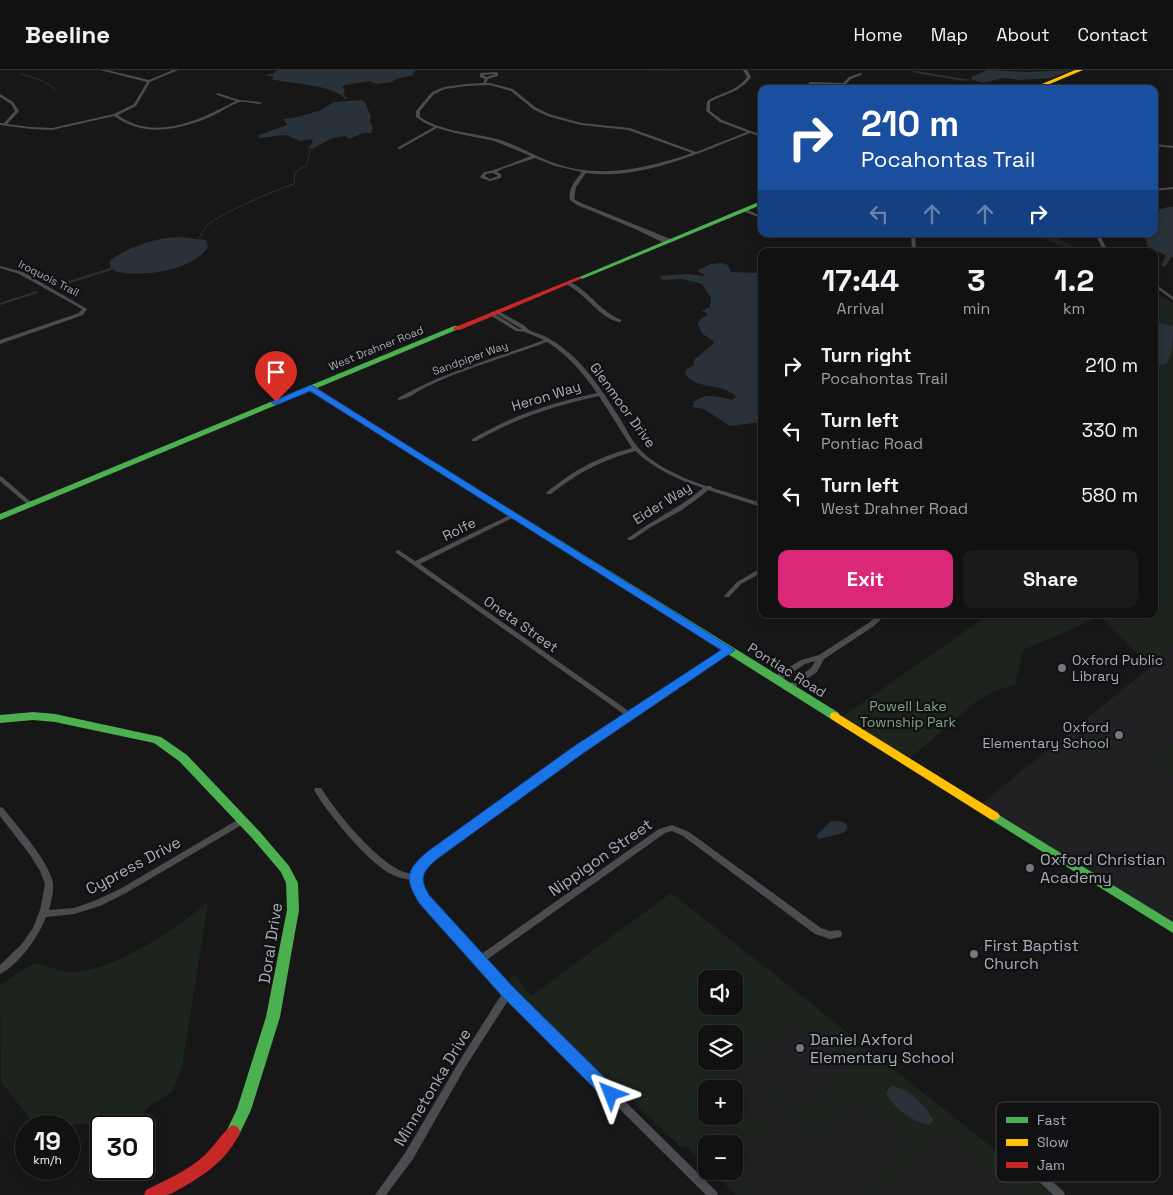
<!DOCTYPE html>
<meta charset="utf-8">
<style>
body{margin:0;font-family:"Space Grotesk",sans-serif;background:#1a1a1a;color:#f1f3f6;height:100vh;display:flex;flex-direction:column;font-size:19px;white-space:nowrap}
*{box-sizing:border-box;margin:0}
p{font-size:16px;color:#9c9d9f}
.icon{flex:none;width:28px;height:28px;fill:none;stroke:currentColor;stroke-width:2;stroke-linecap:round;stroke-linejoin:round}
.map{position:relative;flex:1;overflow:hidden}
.panel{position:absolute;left:758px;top:178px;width:400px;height:370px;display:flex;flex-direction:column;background:#111;border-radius:10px;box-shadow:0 2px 12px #0003,0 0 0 1px #303131}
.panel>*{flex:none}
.guide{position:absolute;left:758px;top:15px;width:400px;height:152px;border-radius:10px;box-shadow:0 2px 12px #0003,0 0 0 1px #303131;background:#1a4fa0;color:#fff;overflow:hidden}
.buttons{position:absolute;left:698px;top:900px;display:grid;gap:10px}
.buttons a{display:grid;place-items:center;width:45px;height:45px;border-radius:10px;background:#111;box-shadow:0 2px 12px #0003,0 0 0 1px #303131;font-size:25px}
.speed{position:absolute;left:15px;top:1045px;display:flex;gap:10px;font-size:25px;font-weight:700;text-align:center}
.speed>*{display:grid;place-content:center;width:65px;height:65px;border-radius:50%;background:#111;box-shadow:0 2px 12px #0003,0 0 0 1px #303131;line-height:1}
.speed small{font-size:12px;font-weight:400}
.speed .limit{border:2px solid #111;border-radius:8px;background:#fff;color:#111}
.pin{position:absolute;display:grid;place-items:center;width:42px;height:42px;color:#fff;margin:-51px -21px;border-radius:50% 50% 50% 0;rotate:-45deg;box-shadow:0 0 5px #0007}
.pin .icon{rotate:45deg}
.me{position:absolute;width:55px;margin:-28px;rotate:315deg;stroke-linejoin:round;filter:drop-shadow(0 0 4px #0008)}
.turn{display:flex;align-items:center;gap:18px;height:105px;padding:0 20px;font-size:22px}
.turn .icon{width:65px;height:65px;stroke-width:2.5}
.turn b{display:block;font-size:35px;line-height:42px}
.lanes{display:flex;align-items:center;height:48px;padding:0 20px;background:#0003;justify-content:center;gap:25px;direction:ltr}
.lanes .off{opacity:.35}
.eta{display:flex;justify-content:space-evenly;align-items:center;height:85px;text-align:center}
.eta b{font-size:30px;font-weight:600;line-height:35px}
.cta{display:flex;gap:10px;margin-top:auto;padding:10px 20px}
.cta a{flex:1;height:58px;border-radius:10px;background:#db2777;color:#fff;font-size:20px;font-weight:600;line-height:58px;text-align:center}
.cta a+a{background:#1a1a1a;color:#f1f3f6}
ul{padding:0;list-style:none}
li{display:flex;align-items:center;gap:15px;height:65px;padding:0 20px}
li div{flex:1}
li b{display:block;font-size:19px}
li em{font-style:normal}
header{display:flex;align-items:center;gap:30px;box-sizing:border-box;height:70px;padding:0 25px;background:#111;border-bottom:1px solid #303131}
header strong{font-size:24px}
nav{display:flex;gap:28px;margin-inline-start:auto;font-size:18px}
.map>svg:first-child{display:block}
.built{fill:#212123;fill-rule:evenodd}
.green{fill:#1d241e;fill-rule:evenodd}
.water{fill:#2a3239}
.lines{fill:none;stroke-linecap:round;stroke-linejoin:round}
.stream-far1{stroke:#2a3239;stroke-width:1}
.stream{stroke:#2a3239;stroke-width:2}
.street{fill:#4b4c50;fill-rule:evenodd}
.fast{fill:#4caf50;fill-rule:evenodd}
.slow{fill:#ffc107;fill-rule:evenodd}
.jam{fill:#c62828;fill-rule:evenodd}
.route{fill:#1a73e8;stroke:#114b97}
.poi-dot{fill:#757880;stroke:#111113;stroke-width:2}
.labels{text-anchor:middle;stroke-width:4.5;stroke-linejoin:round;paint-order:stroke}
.far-street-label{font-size:11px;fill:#a8adb8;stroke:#111113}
.street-label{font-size:14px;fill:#a8adb8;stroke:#111113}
.poi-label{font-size:14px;fill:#a8adb8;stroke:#111113;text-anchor:start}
.park-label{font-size:14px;fill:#7fa381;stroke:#111113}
.near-street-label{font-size:16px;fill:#a8adb8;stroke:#111113}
.near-poi-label{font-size:16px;fill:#a8adb8;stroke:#111113;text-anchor:start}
.key{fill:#111113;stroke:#3e4045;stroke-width:1}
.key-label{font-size:14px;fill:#a8adb8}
</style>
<header>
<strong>Beeline</strong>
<nav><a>Home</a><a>Map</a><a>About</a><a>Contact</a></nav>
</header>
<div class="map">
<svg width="1173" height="1125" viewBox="0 0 1173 1125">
<rect width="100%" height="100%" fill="#171717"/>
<!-- built -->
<g class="built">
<polygon points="1173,579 1173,854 981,734"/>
<path d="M 671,823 L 774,904 L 1049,1125 L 736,1125 L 712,1101 L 734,1101 L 734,1074 L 706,1074 L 706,1096 L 632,1022 L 531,927 ZM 706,909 L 734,909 L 734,936 L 706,936 ZM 706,964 L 734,964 L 734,991 L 706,991 ZM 706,1019 L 734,1019 L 734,1046 L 706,1046 Z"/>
</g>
<!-- green -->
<g class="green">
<polygon points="1037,164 1051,164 1082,181 1068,181"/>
<polygon points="1154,222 1173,233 1173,579 1151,597 1100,547 1023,580 1015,615 992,622 977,631 909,689 842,647 990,544 1154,544"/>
<polygon points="1099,655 1122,667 1103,685 1079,672"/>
<polygon points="1173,675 1173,708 1153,696"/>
<path d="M 671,823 L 1052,1125 L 1018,1125 L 964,1078 L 953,1071 L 940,1069 L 925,1075 L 881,1121 L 875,1123 L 859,1112 L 873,1112 L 907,1076 C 909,1053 894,1058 883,1052 C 875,1047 871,1037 861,1036 C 851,1035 848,1041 840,1043 L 828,1033 L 833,1028 L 825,1021 L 820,1025 L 818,1023 L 845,997 L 792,952 L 717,1019 L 706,1019 L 706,1029 L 692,1041 L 700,1048 L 694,1054 L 706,1065 L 713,1060 L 718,1066 L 730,1057 L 732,1058 L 745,1046 L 746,1047 L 750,1044 L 767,1059 C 766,1068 759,1073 750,1073 L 736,1060 L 724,1069 L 729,1074 L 706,1074 L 706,1095 L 688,1077 L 680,1076 L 611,1010 L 609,1016 L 508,913 L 510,908 L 515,905 L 531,926 ZM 706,909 L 734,909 L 734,936 L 706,936 ZM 706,964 L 734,964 L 734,991 L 706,991 Z"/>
<path d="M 208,832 L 182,997 L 172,1022 L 152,1034 L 132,1053 L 121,1056 L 101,1056 L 101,1059 L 87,1054 L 50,1056 L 32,1051 L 1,1012 L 0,915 L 35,893 C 47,896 64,903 76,902 C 119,898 175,859 208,832 Z"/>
<polygon points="779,1023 798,1041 815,1026 824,1036 826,1035 838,1046 838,1048 818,1068 789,1041 785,1035 777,1030 768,1040 761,1034 772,1025"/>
<path d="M 734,1079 L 748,1093 L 737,1104 L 752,1117 C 747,1121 744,1125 737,1125 L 712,1101 L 734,1101 Z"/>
<polygon points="942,1087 951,1088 960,1095 960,1099 956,1099 947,1091 914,1125 905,1125"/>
</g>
<!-- water -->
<g class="water">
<path d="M 278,0 L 416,0 L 413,3 L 414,5 L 396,9 L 392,12 L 377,14 L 370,11 L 345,15 L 342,17 L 345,20 L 343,24 L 347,29 L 351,29 L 345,29 C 337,16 291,13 275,10 L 272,9 L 273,6 L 268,6 L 268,4 L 273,4 Z"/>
<polygon points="910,0 972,10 971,7 987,0 1026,2 1072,0 1051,8 1021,10 1003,8 983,13 974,10 964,11 916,3"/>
<polygon points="361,30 365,32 371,47 370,51 373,58 371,63 363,63 349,69 346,66 332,68 312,79 308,78 313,72 311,69 300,71 286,65 259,68 259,65 287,55 283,49 298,47 321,40 334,32"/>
<polygon points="1168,137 1173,137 1173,187 1171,187 1166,196 1163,197 1161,195 1166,185 1148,178 1145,165 1146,164 1154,164 1155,141"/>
<path d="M 178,167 L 206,170 L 208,177 C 193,201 140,208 114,201 L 110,196 L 110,190 C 130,177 154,168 178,167 Z"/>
<path d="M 721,193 L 728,195 L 731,202 L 761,203 L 761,352 L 730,356 L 704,339 L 693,337 L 694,332 C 706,322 718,327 732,330 L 736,327 C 724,312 695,321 685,303 L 687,299 L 694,295 L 694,290 L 714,273 L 713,271 L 703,264 L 698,255 L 699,251 L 708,244 L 702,241 L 710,237 L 711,228 L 702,214 L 682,209 L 664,210 L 660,208 L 661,206 L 688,204 L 703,206 L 704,204 L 698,202 L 698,200 L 711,194 Z"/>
<path d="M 1159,253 L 1173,256 C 1173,265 1173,291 1166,294 C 1163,296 1157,295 1154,295 L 1154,254 Z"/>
<polygon points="837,751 843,752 847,755 847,759 843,763 819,769 816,766 830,752"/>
<path d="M 891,1016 C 909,1018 924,1034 933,1050 L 930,1055 C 913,1052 894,1039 886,1023 Z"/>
</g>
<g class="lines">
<!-- stream-far1 -->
<g class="stream-far1">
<polyline points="652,0 658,0"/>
<polyline points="663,0 681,0"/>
<polyline points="21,4 41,10 55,19"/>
<path d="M 199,168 C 202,164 204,158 208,155 C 221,143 276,120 294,114 L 295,102 L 307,95 L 310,79"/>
</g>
<!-- stream -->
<g class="stream">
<polyline points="63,214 111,199"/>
<polyline points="0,234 37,222"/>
</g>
<!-- street -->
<g class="street">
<path d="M 100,0 L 107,0 L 149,10 L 173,0 L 178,0 L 150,12 L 136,36 L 118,45 C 122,48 127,51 132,53 C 166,67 205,47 236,31 L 217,25 L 216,24 L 218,23 L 239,30 L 260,32 L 262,33 L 260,34 C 254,34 246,31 240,32 C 234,33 219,43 212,46 C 187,57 155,66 128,54 C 123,52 119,49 114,46 L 52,60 L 31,59 L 0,55 L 0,53 L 4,53 L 15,41 L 11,34 L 0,27 L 0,24 L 13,32 L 19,41 L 7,54 L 31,57 L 52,58 L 114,44 L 134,34 L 147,12 Z"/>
<path d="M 743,0 L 747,0 L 751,7 C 741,22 724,24 710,32 L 710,41 L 722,50 L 761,65 L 761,67 L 750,63 C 702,82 639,111 586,103 L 576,117 L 574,129 L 581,133 L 673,170 L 673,171 L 671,172 L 668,171 L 668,173 L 664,173 L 633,158 L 577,135 L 570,130 C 568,118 575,111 582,102 L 555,96 L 535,88 L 502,99 L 497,102 L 501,104 L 501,108 L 490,111 L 481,108 L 480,107 L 484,102 C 498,100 517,91 531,86 L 494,71 L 455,63 L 437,58 L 400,79 L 397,78 L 434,57 L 425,53 L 416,47 L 416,41 L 432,22 L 444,17 L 466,14 L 483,13 L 485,9 L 480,7 L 480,3 L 496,2 L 498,3 L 498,6 L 488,9 L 486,13 L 490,13 L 513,19 L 535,37 L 549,44 L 581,53 L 630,58 L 696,82 L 747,62 L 720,52 L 706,41 L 707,31 C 720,23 738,21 747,7 ZM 495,4 L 487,7 L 483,5 ZM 490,15 L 511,21 L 533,39 L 547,46 L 581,55 L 628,60 L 692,83 C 649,98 601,109 557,94 C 536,87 518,75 497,69 C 470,62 443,62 420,47 L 420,41 L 434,24 L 445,19 L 466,16 ZM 493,103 L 498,106 L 490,109 L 485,106 L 486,104 Z"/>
<polygon points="860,3 862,4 861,5 851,9 846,14 846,19 844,19 842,15 810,14 808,13 810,12 843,13 849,7"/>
<polygon points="1154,74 1173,76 1173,78 1154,76"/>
<polygon points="1173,117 1173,119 1154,121 1154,119"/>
<polygon points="742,139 746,139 761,146 761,148 742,141"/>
<polygon points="911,164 915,164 916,181 912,181"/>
<polygon points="996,164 1025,166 1027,167 1025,168 998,165"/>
<polygon points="1095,164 1099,164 1108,181 1104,181"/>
<polygon points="0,196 23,202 87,239 83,245 0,274 0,270 79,243 82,239 19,204 0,198"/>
<path d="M 566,212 C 580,213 595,233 606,241 C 611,245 616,247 621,250 L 621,252 C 606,252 591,232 579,223 C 575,219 571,217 566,214 Z"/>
<polygon points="1154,213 1173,227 1173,230 1154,216"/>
<path d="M 497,240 L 525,256 C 530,263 540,263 548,268 C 559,274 569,282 578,291 C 595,309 608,330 621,350 C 626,359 631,369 637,376 C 653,396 683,408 706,416 L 710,416 L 713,418 L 761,433 L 761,437 L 708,420 L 701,426 L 682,440 L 651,457 L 632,470 L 628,470 L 627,469 L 628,468 C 652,450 680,438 703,418 C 678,410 655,399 635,381 C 601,391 579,402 551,424 L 547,424 L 546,423 L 547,422 C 576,399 596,388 632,378 L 599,326 C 553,336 517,348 476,371 L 472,371 L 472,369 C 513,345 551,333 597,323 C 583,303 568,285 547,272 C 507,287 465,298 426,317 C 418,321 407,330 398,330 L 398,328 C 444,302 495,288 544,270 L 525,262 L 516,261 L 488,244 L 493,243 L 519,259 L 522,259 L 495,243 L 495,241 Z"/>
<polygon points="0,406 2,407 32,433 33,434 32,435 28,435 0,411"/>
<path d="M 514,443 L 517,445 L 516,446 L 420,494 L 630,642 L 727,578 L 731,578 L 732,580 L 591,675 L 435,788 C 419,803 415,806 427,827 L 480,885 L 659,759 L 672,755 L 689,762 L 821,858 L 830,861 L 838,860 L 841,861 L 842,864 L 841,867 L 830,869 L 815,864 L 683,766 L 672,761 L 665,763 L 485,891 L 511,919 L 717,1122 L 718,1125 L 706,1125 L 509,929 L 466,996 L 413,1089 L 386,1125 L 375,1125 L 405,1083 L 460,990 L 503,922 L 421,831 L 413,817 L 411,810 C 404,809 396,807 389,803 C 365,789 329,745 314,720 L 315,718 L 321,718 C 337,743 369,782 394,797 C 400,801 406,803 412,804 L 416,796 L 429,784 L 585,671 L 625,645 L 395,482 L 398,480 L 400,481 L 415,491 Z"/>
<polygon points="761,498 761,503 741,514 729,527 725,527 724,526 725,525 737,512"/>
<polygon points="879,544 886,544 874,556 824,589 817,602 792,619 789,619 785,617 811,598 815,591 805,594 779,611 773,611 772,609 773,607 801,590 819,585 870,552"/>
<path d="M 0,737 L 3,738 C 17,756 49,791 53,813 C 54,822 51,832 49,840 L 74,838 L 94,831 L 120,819 L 239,749 L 242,748 L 245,749 L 246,751 L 245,753 L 126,823 L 100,836 L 74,844 L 46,847 C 39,866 19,895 0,904 L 0,895 L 21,875 L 33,858 L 40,840 L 45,814 L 40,801 L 30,785 L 0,746 Z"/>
<polygon points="1003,1067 1006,1069 1064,1122 1065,1125 1053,1125 1000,1075 998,1072 1000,1069"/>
</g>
<!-- fast -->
<g class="fast">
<polygon points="761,131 761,135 582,209 577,208"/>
<polygon points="454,256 460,256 461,258 0,450 0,444"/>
<polygon points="429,389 839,643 840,646 839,649 831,649 426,394 425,392"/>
<polygon points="33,642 55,644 161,667 187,685 260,762 289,796 298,813 299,840 280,947 251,1040 238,1067 233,1069 228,1067 226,1062 237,1039 266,947 287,840 286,813 281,802 252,768 179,691 154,673 55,652 33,650 0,653 0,645"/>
<polygon points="994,742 1173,852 1173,863 990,749 988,746 990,743"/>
</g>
<!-- slow -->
<g class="slow">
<polygon points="1075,0 1083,0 1038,19 1030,19"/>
<polygon points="835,642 998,743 1000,746 998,749 994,750 990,749 831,649 830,646 831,643"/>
</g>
<!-- jam -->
<g class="jam">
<polygon points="578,207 583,208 460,260 454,260 453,258"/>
<polygon points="308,316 314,316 433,392 429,395 426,394 308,320"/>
<path d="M 233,1055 L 238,1057 L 240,1062 C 229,1087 208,1103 185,1116 C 179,1119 173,1123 167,1125 C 160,1125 151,1125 144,1125 L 146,1120 C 166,1110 187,1101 204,1086 C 212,1079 226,1058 233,1055 Z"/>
</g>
</g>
<!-- route -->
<path class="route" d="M 311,315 L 735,580 L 582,684 L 437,789 C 422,802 419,808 429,825 L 513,917 L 616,1019 L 619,1024 L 616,1029 L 611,1032 L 605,1029 L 502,926 L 419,833 C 405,809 405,801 427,782 L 573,677 L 721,580 L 310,321 L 279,334 L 273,334 L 271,332 Z"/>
<!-- markers -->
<g class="poi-dot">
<circle cx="1062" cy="598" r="5"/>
<circle cx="1119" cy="665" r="5"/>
<circle cx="1030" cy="798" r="5"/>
<circle cx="974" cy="884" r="5"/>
<circle cx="800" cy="978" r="5"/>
</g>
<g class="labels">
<!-- far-street labels -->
<g class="far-street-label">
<text transform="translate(49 208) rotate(27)" y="4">Iroquois Trail</text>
<text transform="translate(376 278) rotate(-22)" y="4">West Drahner Road</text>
<text transform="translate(470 288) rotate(-20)" y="4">Sandpiper Way</text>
</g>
<!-- street labels -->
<g class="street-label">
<text transform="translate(546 326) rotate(-17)" y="5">Heron Way</text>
<text transform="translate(623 335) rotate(54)" y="5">Glenmoor Drive</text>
<text transform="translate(662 433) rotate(-32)" y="5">Eider Way</text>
<text transform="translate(459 459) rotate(-26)" y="5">Rolfe</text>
<text transform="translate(521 554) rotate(35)" y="5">Oneta Street</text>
<text transform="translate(787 600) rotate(32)" y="5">Pontiac Road</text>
</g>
<!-- poi labels -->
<g class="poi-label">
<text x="1072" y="595">Oxford Public<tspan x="1072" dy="16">Library</tspan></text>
<text x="1109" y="662" text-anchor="end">Oxford<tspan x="1109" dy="16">Elementary School</tspan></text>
</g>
<!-- park labels -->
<g class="park-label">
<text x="908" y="641">Powell Lake<tspan x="908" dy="16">Township Park</tspan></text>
</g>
<!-- near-street labels -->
<g class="near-street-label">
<text transform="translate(600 787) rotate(-35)" y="6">Nippigon Street</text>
<text transform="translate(133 795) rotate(-28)" y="6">Cypress Drive</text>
<text transform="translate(270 873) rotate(-81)" y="6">Doral Drive</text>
<text transform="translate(432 1017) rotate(-59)" y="6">Minnetonka Drive</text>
</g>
<!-- near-poi labels -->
<g class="near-poi-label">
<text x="1040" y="795">Oxford Christian<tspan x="1040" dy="18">Academy</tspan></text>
<text x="984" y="881">First Baptist<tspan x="984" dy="18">Church</tspan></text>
<text x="810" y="975">Daniel Axford<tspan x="810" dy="18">Elementary School</tspan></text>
</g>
</g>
<!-- legend -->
<rect x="996" y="1032" width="164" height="80" rx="8" class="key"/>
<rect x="1006" y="1047" width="22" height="6" fill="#4caf50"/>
<rect x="1006" y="1069" width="22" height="7" fill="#ffc107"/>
<rect x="1006" y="1092" width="22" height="6" fill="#c62828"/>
<g class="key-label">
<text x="1037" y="1055">Fast</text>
<text x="1037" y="1077">Slow</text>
<text x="1037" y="1100">Jam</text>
</g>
</svg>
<div class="buttons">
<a><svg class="icon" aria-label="sound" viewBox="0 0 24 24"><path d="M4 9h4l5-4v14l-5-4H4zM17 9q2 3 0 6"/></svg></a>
<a><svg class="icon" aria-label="layers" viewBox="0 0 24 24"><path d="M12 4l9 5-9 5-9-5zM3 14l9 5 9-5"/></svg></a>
<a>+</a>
<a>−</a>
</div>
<div class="speed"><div>19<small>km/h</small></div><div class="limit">30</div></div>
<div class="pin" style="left:276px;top:332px;background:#d93025"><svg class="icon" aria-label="arrive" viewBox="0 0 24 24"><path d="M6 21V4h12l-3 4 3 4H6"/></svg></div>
<svg class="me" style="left:611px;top:1024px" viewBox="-20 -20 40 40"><path d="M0-17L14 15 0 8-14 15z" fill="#1a73e8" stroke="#fff" stroke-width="4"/></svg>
<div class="guide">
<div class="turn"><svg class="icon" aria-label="right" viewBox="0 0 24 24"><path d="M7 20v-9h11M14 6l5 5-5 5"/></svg><div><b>210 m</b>Pocahontas Trail</div></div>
<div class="lanes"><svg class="icon off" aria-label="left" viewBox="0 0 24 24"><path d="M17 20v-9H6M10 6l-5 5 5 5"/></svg><svg class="icon off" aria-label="ahead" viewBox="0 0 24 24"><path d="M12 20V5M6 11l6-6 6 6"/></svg><svg class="icon off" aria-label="ahead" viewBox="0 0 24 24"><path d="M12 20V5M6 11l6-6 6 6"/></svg><svg class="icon" aria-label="right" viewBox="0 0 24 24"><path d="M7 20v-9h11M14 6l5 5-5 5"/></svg></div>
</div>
<section class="panel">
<div class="eta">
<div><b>17:44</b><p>Arrival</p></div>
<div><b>3</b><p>min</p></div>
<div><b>1.2</b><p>km</p></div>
</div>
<ul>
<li><svg class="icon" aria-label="right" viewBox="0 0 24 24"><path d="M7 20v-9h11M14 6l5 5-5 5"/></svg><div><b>Turn right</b><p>Pocahontas Trail</p></div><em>210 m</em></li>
<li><svg class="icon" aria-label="left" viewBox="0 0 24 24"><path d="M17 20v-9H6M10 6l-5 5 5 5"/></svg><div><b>Turn left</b><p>Pontiac Road</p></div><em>330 m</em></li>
<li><svg class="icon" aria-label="left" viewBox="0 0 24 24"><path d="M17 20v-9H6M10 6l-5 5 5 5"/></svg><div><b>Turn left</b><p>West Drahner Road</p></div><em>580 m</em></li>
</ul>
<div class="cta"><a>Exit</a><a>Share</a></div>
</section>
</div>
